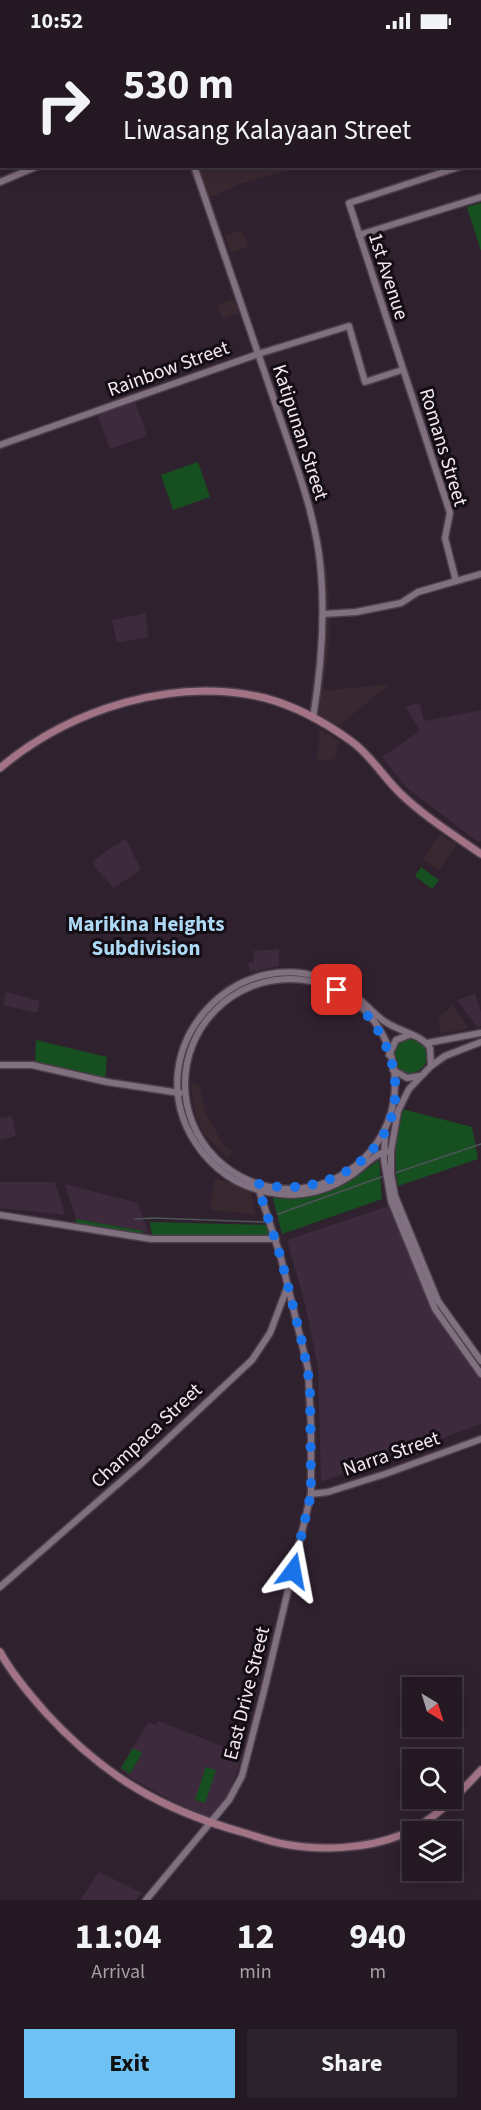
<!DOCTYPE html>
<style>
body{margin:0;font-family:"Source Sans 3",sans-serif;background:#2c222b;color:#f1f3f6;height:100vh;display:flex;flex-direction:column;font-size:22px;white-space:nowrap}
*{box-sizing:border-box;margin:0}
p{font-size:20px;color:#a3a0a6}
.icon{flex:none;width:33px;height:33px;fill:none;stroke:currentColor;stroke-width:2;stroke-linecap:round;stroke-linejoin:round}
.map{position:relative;height:1858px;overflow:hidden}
.side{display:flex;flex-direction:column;background:#241923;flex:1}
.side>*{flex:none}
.hud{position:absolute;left:0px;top:0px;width:482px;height:126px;box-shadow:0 3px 15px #0003,0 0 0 2px #413841;background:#241923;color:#f1f3f6;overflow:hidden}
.needle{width:39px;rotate:142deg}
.fabs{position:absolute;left:402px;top:1635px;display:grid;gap:12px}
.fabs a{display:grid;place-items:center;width:60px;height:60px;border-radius:0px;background:#241923;box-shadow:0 3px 15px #0003,0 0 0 2px #413841;font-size:30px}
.pin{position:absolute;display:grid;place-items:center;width:51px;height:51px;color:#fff;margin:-26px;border-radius:12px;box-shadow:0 3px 9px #0006}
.me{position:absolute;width:66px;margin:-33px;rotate:13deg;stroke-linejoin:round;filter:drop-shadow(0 0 4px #0008)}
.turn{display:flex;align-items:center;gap:21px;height:126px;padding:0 24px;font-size:27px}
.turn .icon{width:78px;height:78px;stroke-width:2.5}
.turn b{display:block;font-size:42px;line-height:51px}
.eta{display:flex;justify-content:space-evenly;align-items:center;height:102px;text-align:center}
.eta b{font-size:36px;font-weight:700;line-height:42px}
.cta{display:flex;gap:12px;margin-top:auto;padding:12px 24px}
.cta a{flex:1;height:69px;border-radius:0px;background:#6ec2f3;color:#111;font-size:24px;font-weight:700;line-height:69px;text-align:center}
.cta a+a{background:#2c222b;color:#f1f3f6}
.status{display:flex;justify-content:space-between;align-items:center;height:42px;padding:0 30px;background:#241923;direction:ltr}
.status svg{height:16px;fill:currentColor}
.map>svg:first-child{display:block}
.commercial{fill:#3a2830}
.built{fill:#3d2a3c}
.green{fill:#165020}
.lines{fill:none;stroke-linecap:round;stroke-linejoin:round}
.stream{stroke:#4d5457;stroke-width:1.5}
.tertiary-casing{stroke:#4c3f4b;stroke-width:9}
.secondary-casing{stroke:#4c3f4b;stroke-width:10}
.tertiary{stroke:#817080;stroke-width:6}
.secondary{stroke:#a27385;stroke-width:7}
.route{stroke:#1a73e8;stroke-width:10;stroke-dasharray:0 18}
.labels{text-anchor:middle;stroke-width:6;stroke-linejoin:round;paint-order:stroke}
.street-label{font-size:20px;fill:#f2e8f1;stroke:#140d14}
.neighbourhood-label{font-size:21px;font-weight:bold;fill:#add9f4;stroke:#140d14}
</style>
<div class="status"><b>10:52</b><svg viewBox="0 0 49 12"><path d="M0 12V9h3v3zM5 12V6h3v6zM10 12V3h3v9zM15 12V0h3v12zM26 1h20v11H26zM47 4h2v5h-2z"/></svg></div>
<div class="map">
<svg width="481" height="1858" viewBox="0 0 481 1858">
<rect width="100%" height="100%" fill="#30212f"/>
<!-- commercial -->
<g class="commercial">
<polygon points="188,125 300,125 241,142 210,155 318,481 327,530 330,571 330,597 323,649 390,642 338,684 309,667 319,583 319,550 314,503 295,431 219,207"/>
<polygon points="242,188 248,205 231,211 225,194"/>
<polygon points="234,257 239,271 222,277 217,263"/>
<polygon points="319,687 339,699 335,717 317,719"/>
<polygon points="440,792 456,803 439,828 423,817"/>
<polygon points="453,963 469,986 440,992 439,975"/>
<polygon points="191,1041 199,1043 205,1069 222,1101 232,1110 227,1115 205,1093 198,1080 195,1070"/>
<polygon points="215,1137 228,1140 251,1150 255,1172 210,1168"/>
</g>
<!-- built -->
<g class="built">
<polygon points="135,359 147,394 110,407 97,372"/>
<polygon points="146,571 148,595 117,601 112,578"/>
<polygon points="420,661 424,679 481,668 481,799 478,800 407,746 382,715 420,689 405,664"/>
<polygon points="126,797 141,828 113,846 92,821 107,808"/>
<polygon points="279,907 279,924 250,930 248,921 254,920 253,909"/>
<polygon points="6,950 40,959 37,971 3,963"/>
<polygon points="475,952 481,970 481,984 477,985 457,958"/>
<polygon points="12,1074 16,1094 0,1098 0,1076"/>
<polygon points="0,1140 55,1140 65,1173 0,1166"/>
<polygon points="65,1142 138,1161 148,1190 76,1177"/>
<polygon points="389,1164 434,1270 481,1337 481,1382 321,1440 318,1326 305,1262 287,1198"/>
<polygon points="158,1679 243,1712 226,1760 215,1772 209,1776 169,1757 136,1739 120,1727 148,1680 156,1683"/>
<polygon points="99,1830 142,1851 136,1858 80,1858"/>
</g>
<!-- green -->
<g class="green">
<polygon points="481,161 481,209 467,165"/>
<polygon points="198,420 210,455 173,468 161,433"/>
<polygon points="421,825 439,838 432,847 415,834"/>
<circle cx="410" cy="1014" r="17"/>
<polygon points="36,998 107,1015 105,1038 35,1020"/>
<path d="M 402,1067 L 472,1085 L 478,1117 L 398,1144 C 394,1117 395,1093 402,1067 Z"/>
<path d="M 379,1118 L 382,1157 L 282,1192 L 273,1156 C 318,1158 344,1146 379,1118 Z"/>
<polygon points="76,1177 143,1189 142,1193 76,1181"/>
<polygon points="150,1180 269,1183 270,1194 152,1194"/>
<polygon points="133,1706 142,1711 130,1732 121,1726"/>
<polygon points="206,1725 216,1728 205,1761 195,1758"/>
</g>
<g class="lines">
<!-- stream -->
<g class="stream">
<polyline points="395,1131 481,1102"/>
<polyline points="278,1172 384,1134"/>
<polyline points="135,1177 153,1176 264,1180"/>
</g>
<!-- tertiary casing -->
<g class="tertiary-casing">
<g id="tertiary">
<polyline points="152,0 153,2"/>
<polyline points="480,119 481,119"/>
<path d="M 194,124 C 221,203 248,282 275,361 C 293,416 317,473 321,531 C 325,580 321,628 313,676"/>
<polyline points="0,140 38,124"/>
<polyline points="359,193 481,155"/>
<polyline points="0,403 258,312 349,284 365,340 402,328"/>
<polyline points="456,539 445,496 450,471 349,161 462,124"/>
<polyline points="323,572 356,570 401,561 418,550 481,532"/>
<circle cx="290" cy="1042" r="105"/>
<polyline points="481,1000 445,1014 431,1024 409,1047 398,1069 391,1109 391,1132 395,1154 438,1259 481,1319"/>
<polyline points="427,1001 481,991"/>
<polyline points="389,1013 396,998 409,993"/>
<polyline points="0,1023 32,1023 107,1040 180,1051"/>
<polyline points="393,1028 407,1036 420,1034"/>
<polyline points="385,1092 384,1118 391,1159 435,1267 481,1332"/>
<path d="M 391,1109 C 375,1110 365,1124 353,1132 C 332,1147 305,1155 280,1152 C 247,1148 223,1136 202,1110 C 126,1013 240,884 346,947 C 359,955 368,966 380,976 C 394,989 421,991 430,1006 L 431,1024"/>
<polyline points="0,1173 151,1197 276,1197"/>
<polyline points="311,1452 328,1450 385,1432 481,1397"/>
<polyline points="0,1545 142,1421 252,1318 270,1291 287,1246"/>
<polyline points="146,1858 229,1758 242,1734 264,1649 311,1452 311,1383 308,1327 281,1216 259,1148 259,1142"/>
</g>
</g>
<!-- secondary casing -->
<g class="secondary-casing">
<g id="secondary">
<path d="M 0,726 C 70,667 174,634 265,656 C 295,664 326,681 351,699 C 371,713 383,735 401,752 C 425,775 454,793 481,812"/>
<path d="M 0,1610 C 12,1632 29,1652 46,1671 C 105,1735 162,1768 245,1791 C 258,1795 271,1800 284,1802 C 321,1809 366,1807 401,1793 C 434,1779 457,1754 481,1728"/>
</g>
</g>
<!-- tertiary -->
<use href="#tertiary" class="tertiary"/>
<!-- secondary -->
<use href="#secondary" class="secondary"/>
</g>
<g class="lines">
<!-- route -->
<path class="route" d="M 293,1529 L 311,1452 L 310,1343 L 303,1304 L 281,1216 L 259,1148 L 259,1142 C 307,1153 360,1135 385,1090 C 412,1041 383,973 337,948"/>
</g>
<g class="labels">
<!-- street labels -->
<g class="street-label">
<text transform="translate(389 234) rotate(72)" y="7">1st Avenue</text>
<text transform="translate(168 326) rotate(-20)" y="7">Rainbow Street</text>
<text transform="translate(301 390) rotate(72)" y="7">Katipunan Street</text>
<text transform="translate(444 405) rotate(73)" y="7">Romans Street</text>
<text transform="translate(146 1393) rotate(-43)" y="7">Champaca Street</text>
<text transform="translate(391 1411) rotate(-19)" y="7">Narra Street</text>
<text transform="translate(246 1651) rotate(-76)" y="7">East Drive Street</text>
</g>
<!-- neighbourhood labels -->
<g class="neighbourhood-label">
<text x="146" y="889">Marikina Heights<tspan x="146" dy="24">Subdivision</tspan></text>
</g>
</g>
</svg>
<div class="fabs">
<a><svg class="needle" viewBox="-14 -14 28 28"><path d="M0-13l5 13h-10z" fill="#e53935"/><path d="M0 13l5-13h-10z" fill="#a3a0a6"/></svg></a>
<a><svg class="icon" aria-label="search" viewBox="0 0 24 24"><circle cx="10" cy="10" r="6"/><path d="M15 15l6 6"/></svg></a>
<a><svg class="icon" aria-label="layers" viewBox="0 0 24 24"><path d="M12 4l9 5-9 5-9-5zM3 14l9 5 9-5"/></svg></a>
</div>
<div class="pin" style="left:337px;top:948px;background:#d93025"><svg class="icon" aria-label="arrive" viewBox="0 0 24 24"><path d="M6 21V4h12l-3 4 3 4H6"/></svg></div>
<svg class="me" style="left:293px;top:1529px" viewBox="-20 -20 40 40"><path d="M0-17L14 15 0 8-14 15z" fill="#1a73e8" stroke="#fff" stroke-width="4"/></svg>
<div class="hud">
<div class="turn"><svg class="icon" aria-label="right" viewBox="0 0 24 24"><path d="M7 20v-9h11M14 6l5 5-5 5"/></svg><div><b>530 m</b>Liwasang Kalayaan Street</div></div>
</div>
</div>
<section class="side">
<div class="eta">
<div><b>11:04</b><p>Arrival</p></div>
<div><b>12</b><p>min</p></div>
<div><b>940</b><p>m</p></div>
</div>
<div class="cta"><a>Exit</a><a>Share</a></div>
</section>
